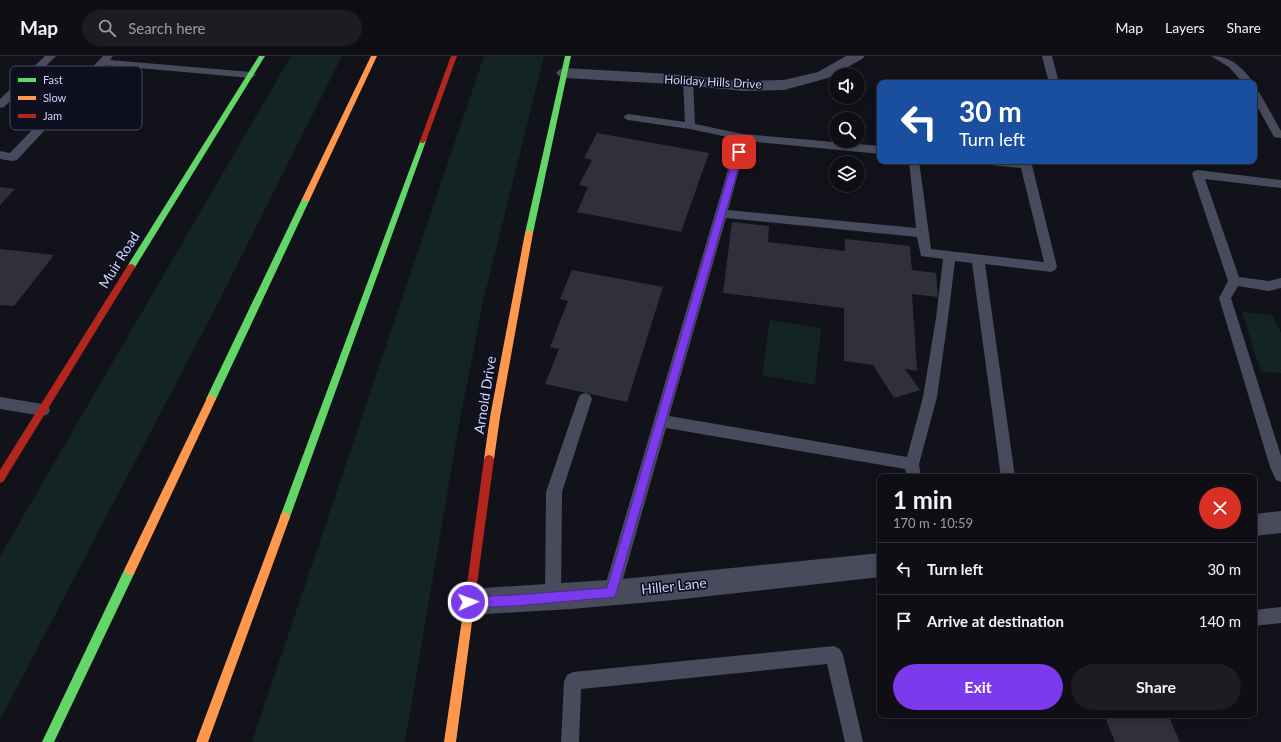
<!DOCTYPE html>
<meta charset="utf-8">
<style>
body{margin:0;font-family:Lato,sans-serif;background:#1c1c22;color:#f1f3f6;height:100vh;display:flex;flex-direction:column;font-size:15px;white-space:nowrap}
*{box-sizing:border-box;margin:0}
p{font-size:13px;color:#9b9ca0}
.icon{flex:none;width:22px;height:22px;fill:none;stroke:currentColor;stroke-width:2;stroke-linecap:round;stroke-linejoin:round}
.map{position:relative;flex:1;overflow:hidden}
.sheet{position:absolute;left:877px;top:418px;width:380px;height:244px;display:flex;flex-direction:column;background:#0e0e14;border-radius:8px;box-shadow:0 2px 10px #0003,0 0 0 1px #2e2e34}
.sheet>*{flex:none}
.hud{position:absolute;left:877px;top:24px;width:380px;height:84px;border-radius:8px;box-shadow:0 2px 10px #0003,0 0 0 1px #2e2e34;background:#1a4fa0;color:#fff;overflow:hidden}
.tools{position:absolute;left:829px;top:12px;display:grid;gap:8px}
.tools a{display:grid;place-items:center;width:36px;height:36px;border-radius:50%;background:#0e0e14;box-shadow:0 2px 10px #0003,0 0 0 1px #2e2e34;font-size:20px}
.pin{position:absolute;display:grid;place-items:center;width:34px;height:34px;color:#fff;margin:-17px;border-radius:8px;box-shadow:0 2px 6px #0006}
.me{position:absolute;width:44px;margin:-22px;rotate:88deg;stroke-linejoin:round;filter:drop-shadow(0 0 3px #0008)}
.turn{display:flex;align-items:center;gap:14px;height:84px;padding:0 16px;font-size:18px}
.turn .icon{width:52px;height:52px;stroke-width:2.5}
.turn b{display:block;font-size:28px;line-height:34px}
.round{display:grid;place-items:center;flex:none;width:42px;height:42px;border-radius:21px;background:#1c1c22}
.overview{display:flex;align-items:center;justify-content:space-between;height:68px;padding:0 16px}
h1{font-size:24px;font-weight:700;line-height:30px}
.action{display:flex;gap:8px;margin-top:auto;padding:8px 16px}
.action a{flex:1;height:46px;border-radius:24px;background:#7c3aed;color:#fff;font-size:16px;font-weight:700;line-height:46px;text-align:center}
.action a+a{background:#1c1c22;color:#f1f3f6}
ul{padding:0;list-style:none}
li{display:flex;align-items:center;gap:12px;height:52px;padding:0 16px;border-top:1px solid #2e2e34}
li div{flex:1}
li b{display:block;font-size:15px}
li em{font-style:normal}
header{display:flex;align-items:center;gap:24px;box-sizing:border-box;height:56px;padding:0 20px;background:#0e0e14;border-bottom:1px solid #2e2e34}
header strong{font-size:19px}
nav{display:flex;gap:22px;margin-inline-start:auto;font-size:14px}
.search{width:280px;height:36px;background:#1c1c22;display:flex;align-items:center;gap:10px;box-sizing:border-box;padding:0 14px;border-radius:22px;color:#9b9ca0;font-size:15px}
.map>svg:first-child{display:block}
.green{fill:#122522}
.building{fill:#30303d}
.lines{fill:none;stroke-linecap:round;stroke-linejoin:round}
.lane{fill:#474b5c;fill-rule:evenodd}
.street{fill:#474b5c;fill-rule:evenodd}
.fast{fill:#63d668;fill-rule:evenodd}
.slow{fill:#ff974d;fill-rule:evenodd}
.jam{fill:#b3261e;fill-rule:evenodd}
.route{fill:#7c3aed;stroke:#51269a}
.labels{text-anchor:middle;stroke-width:3.5;stroke-linejoin:round;paint-order:stroke}
.far-street-label{font-size:12px;fill:#cfd4fc;stroke:#0e0f1f}
.street-label{font-size:14px;fill:#cfd4fc;stroke:#0e0f1f}
.key{fill:#0e0f1f;stroke:#484a61;stroke-width:1}
.key-label{font-size:11px;fill:#cfd4fc}
</style>
<header>
<strong>Map</strong>
<div class="search"><svg class="icon" aria-label="search" viewBox="0 0 24 24"><circle cx="10" cy="10" r="6"/><path d="M15 15l6 6"/></svg>Search here</div>
<nav><a>Map</a><a>Layers</a><a>Share</a></nav>
</header>
<div class="map">
<svg width="1281" height="686" viewBox="0 0 1281 686">
<rect width="100%" height="100%" fill="#12121b"/>
<!-- green -->
<g class="green">
<polygon points="291,0 342,0 217,249 0,664 0,500"/>
<polygon points="484,0 544,0 483,246 458,374 405,686 252,686"/>
<polygon points="1242,256 1272,259 1281,277 1281,317 1261,316"/>
<polygon points="770,264 821,272 815,329 762,319"/>
</g>
<!-- building -->
<g class="building">
<polygon points="597,77 709,97 681,176 577,156 588,131 579,129 592,104 584,102"/>
<polygon points="0,131 15,133 0,149"/>
<polygon points="732,166 769,170 768,186 845,195 845,183 910,190 912,214 936,217 938,241 912,238 917,315 905,313 920,334 894,342 873,309 844,305 844,252 723,237"/>
<polygon points="0,193 54,199 14,250 0,249"/>
<polygon points="572,214 663,231 627,346 545,328 559,293 550,291 568,245 560,243"/>
<polygon points="1104,659 1168,659 1180,686 1115,686"/>
</g>
<g class="lines">
<!-- lane -->
<g class="lane">
<polygon points="45,0 56,0 4,51 0,52 0,43"/>
<polygon points="103,0 113,0 110,4 251,16 256,19 251,22 105,9 17,104 13,105 0,103 0,95 10,97"/>
<polygon points="1042,0 1052,0 1059,27 1049,27"/>
<path d="M 1211,0 C 1231,0 1242,11 1254,27 L 1243,27 L 1229,11 Z"/>
<path d="M 688,22 L 693,25 L 695,68 L 743,78 L 880,90 L 880,98 L 747,85 L 728,154 L 916,172 L 909,105 L 919,105 L 931,193 L 1044,206 L 1021,112 L 990,109 L 986,108 L 985,105 L 1026,105 L 1030,106 L 1032,109 L 1057,211 L 1055,214 L 1051,216 L 985,208 L 1015,421 L 1001,421 L 972,207 L 955,205 L 948,262 L 937,341 L 919,408 L 921,421 L 907,421 L 905,413 L 666,372 L 619,537 L 617,543 L 611,545 L 605,543 L 603,537 L 737,83 L 690,73 L 628,64 L 623,61 L 628,58 L 685,66 L 683,25 ZM 726,162 L 917,181 L 921,200 L 943,203 L 936,262 L 923,341 L 907,401 L 669,360 Z"/>
<polygon points="1254,33 1259,36 1281,75 1281,82 1274,81 1273,79 1254,45"/>
<polygon points="1198,114 1281,124 1281,132 1205,123 1239,221 1269,225 1281,222 1281,232 1269,235 1238,230 1231,242 1281,400 1281,426 1276,424 1270,411 1219,242 1228,225 1192,118 1194,115"/>
<polygon points="585,337 590,339 592,343 562,436 561,541 559,547 553,549 547,547 545,541 546,436 578,343 580,339"/>
<polygon points="0,341 43,348 48,350 50,354 48,358 43,360 0,353"/>
<polygon points="1281,551 1281,567 1254,570 1254,554"/>
<polygon points="834,590 840,593 843,599 863,686 845,686 827,608 581,633 579,686 561,686 564,625 567,619 573,616"/>
</g>
<!-- street -->
<g class="street">
<polygon points="846,0 865,0 862,3 828,22 784,34 744,35 671,28 564,22 559,20 556,17 559,14 564,12 671,18 744,25 784,24 818,16"/>
<polygon points="1281,455 1281,477 1254,480 1254,458"/>
<polygon points="880,497 880,521 674,544 571,553 468,559 459,555 455,546 459,537 468,533 623,523"/>
</g>
<!-- fast -->
<g class="fast">
<polygon points="259,0 265,0 134,213 128,213 127,211 128,209"/>
<polygon points="565,0 571,0 533,177 529,180 525,177"/>
<polygon points="421,83 423,83 426,85 290,461 289,464 285,466 281,464 280,461"/>
<polygon points="306,140 310,143 216,343 214,346 208,346 206,343 302,143"/>
<polygon points="130,509 134,510 135,514 134,518 54,686 42,686 126,510"/>
</g>
<!-- slow -->
<g class="slow">
<polygon points="371,0 377,0 310,143 309,145 303,145 302,143"/>
<polygon points="529,174 533,177 500,361 494,403 492,406 489,407 486,406 484,403 490,361 525,177"/>
<polygon points="211,339 214,340 216,343 134,518 130,519 126,518 125,514 126,510 208,340"/>
<polygon points="285,456 289,458 290,461 208,686 196,686 280,461 281,458"/>
<polygon points="471,531 475,532 476,536 456,686 444,686 466,536 467,532"/>
</g>
<!-- jam -->
<g class="jam">
<polygon points="451,0 457,0 426,85 423,87 421,87 420,85"/>
<polygon points="131,208 134,209 135,211 134,213 3,426 0,427 0,414 128,209"/>
<polygon points="489,399 492,400 494,403 476,536 475,540 471,541 467,540 466,536 484,403 486,400"/>
</g>
</g>
<!-- route -->
<polygon class="route" points="739,94 743,96 615,541 515,550 468,552 464,550 463,546 464,542 468,541 515,539 607,532 735,96"/>
<g class="labels">
<!-- far-street labels -->
<g class="far-street-label">
<text transform="translate(713 26) rotate(3)" y="4">Holiday Hills Drive</text>
</g>
<!-- street labels -->
<g class="street-label">
<text transform="translate(119 204) rotate(-58)" y="5">Muir Road</text>
<text transform="translate(485 339) rotate(-81)" y="5">Arnold Drive</text>
<text transform="translate(674 530) rotate(-6)" y="5">Hiller Lane</text>
</g>
</g>
<!-- legend -->
<rect x="10" y="10" width="132" height="64" rx="6" class="key"/>
<rect x="18" y="22" width="18" height="4" fill="#63d668"/>
<rect x="18" y="40" width="18" height="4" fill="#ff974d"/>
<rect x="18" y="58" width="18" height="4" fill="#b3261e"/>
<g class="key-label">
<text x="43" y="28">Fast</text>
<text x="43" y="46">Slow</text>
<text x="43" y="64">Jam</text>
</g>
</svg>
<div class="tools">
<a><svg class="icon" aria-label="sound" viewBox="0 0 24 24"><path d="M4 9h4l5-4v14l-5-4H4zM17 9q2 3 0 6"/></svg></a>
<a><svg class="icon" aria-label="search" viewBox="0 0 24 24"><circle cx="10" cy="10" r="6"/><path d="M15 15l6 6"/></svg></a>
<a><svg class="icon" aria-label="layers" viewBox="0 0 24 24"><path d="M12 4l9 5-9 5-9-5zM3 14l9 5 9-5"/></svg></a>
</div>
<div class="pin" style="left:739px;top:96px;background:#d93025"><svg class="icon" aria-label="arrive" viewBox="0 0 24 24"><path d="M6 21V4h12l-3 4 3 4H6"/></svg></div>
<svg class="me" style="left:468px;top:546px" viewBox="-20 -20 40 40"><circle r="17" fill="#7c3aed" stroke="#fff" stroke-width="3"/><path d="M0-11L8 9 0 5-8 9z" fill="#fff"/></svg>
<div class="hud">
<div class="turn"><svg class="icon" aria-label="left" viewBox="0 0 24 24"><path d="M17 20v-9H6M10 6l-5 5 5 5"/></svg><div><b>30 m</b>Turn left</div></div>
</div>
<section class="sheet">
<div class="overview"><div><h1>1 min</h1><p>170 m · 10:59</p></div><a class="round" style="background:#d93025;color:#fff"><svg class="icon" aria-label="close" viewBox="0 0 24 24"><path d="M6 6l12 12M18 6L6 18"/></svg></a></div>
<ul>
<li><svg class="icon" aria-label="left" viewBox="0 0 24 24"><path d="M17 20v-9H6M10 6l-5 5 5 5"/></svg><div><b>Turn left</b></div><em>30 m</em></li>
<li><svg class="icon" aria-label="arrive" viewBox="0 0 24 24"><path d="M6 21V4h12l-3 4 3 4H6"/></svg><div><b>Arrive at destination</b></div><em>140 m</em></li>
</ul>
<div class="action"><a>Exit</a><a>Share</a></div>
</section>
</div>
